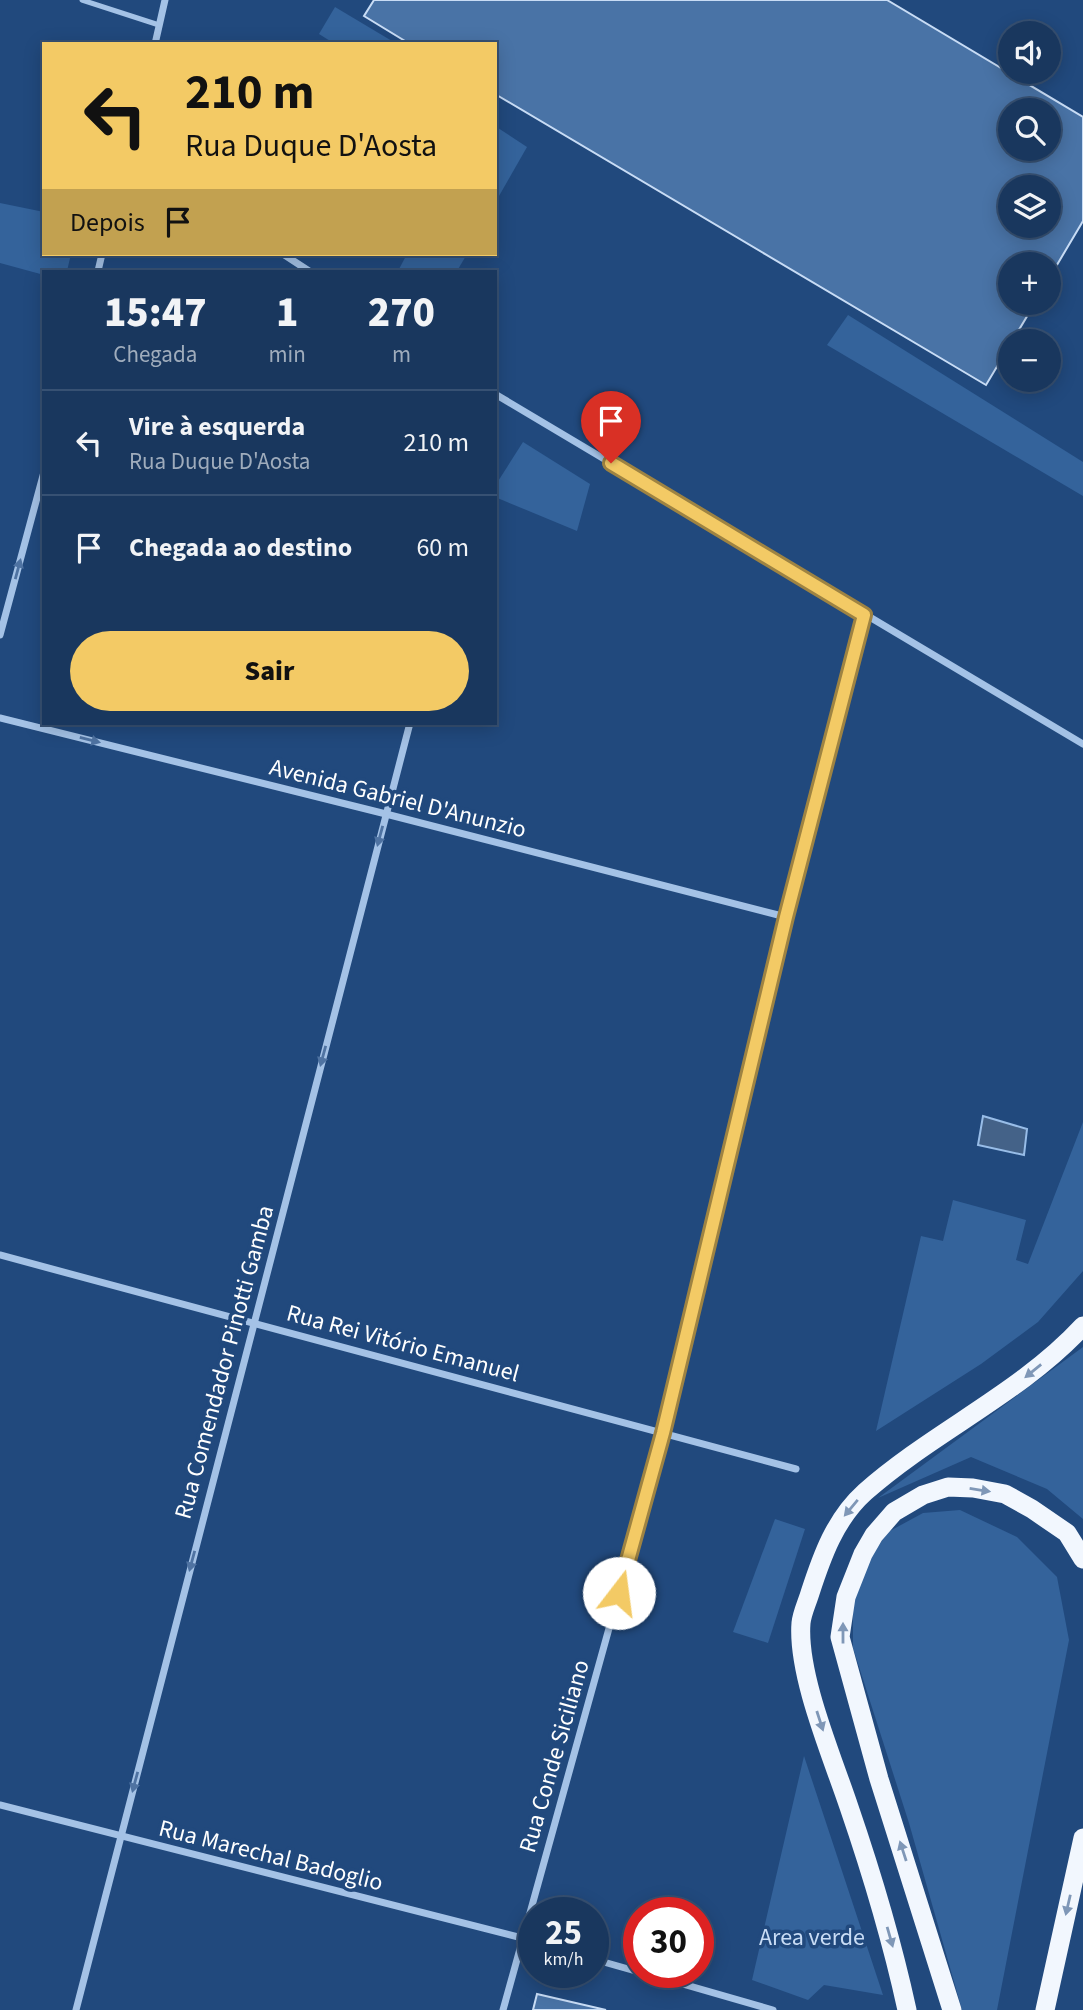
<!DOCTYPE html>
<html lang="pt">
<meta charset="utf-8">
<style>
body{margin:0;font-family:"Source Sans 3",sans-serif;background:#264267;color:#f1f3f6;height:100vh;display:flex;flex-direction:column;font-size:26px;white-space:nowrap}
*{box-sizing:border-box;margin:0}
p{font-size:23px;color:#9facbc}
.icon{flex:none;width:38px;height:38px;fill:none;stroke:currentColor;stroke-width:2;stroke-linecap:round;stroke-linejoin:round}
.map{position:relative;flex:1;overflow:hidden}
.panel{position:absolute;left:42px;top:270px;width:455px;height:455px;display:flex;flex-direction:column;background:#19375e;border-radius:0px;box-shadow:0 4px 18px #0003,0 0 0 2px #375173}
.panel>*{flex:none}
.hud{position:absolute;left:42px;top:42px;width:455px;height:214px;border-radius:0px;box-shadow:0 4px 18px #0003,0 0 0 2px #375173;background:#f3ca65;color:#111;overflow:hidden}
.tools{position:absolute;left:998px;top:21px;display:grid;gap:14px}
.tools a{display:grid;place-items:center;width:63px;height:63px;border-radius:50%;background:#19375e;box-shadow:0 4px 18px #0003,0 0 0 2px #375173;font-size:35px}
.speed{position:absolute;left:518px;top:1897px;display:flex;gap:14px;font-size:35px;font-weight:700;text-align:center}
.speed>*{display:grid;place-content:center;width:91px;height:91px;border-radius:50%;background:#19375e;box-shadow:0 4px 18px #0003,0 0 0 2px #375173;line-height:1}
.speed small{font-size:18px;font-weight:400}
.speed .limit{border:10px solid #d22;background:#fff;color:#111}
.pin{position:absolute;display:grid;place-items:center;width:60px;height:60px;color:#fff;margin:-72px -30px;border-radius:50% 50% 50% 0;rotate:-45deg;box-shadow:0 0 7px #0007}
.pin .icon{rotate:45deg}
.me{position:absolute;width:77px;margin:-38px;rotate:15deg;stroke-linejoin:round;filter:drop-shadow(0 0 5px #0008)}
.turn{display:flex;align-items:center;gap:24px;height:147px;padding:0 28px;font-size:32px}
.turn .icon{width:91px;height:91px;stroke-width:2.5}
.turn b{display:block;font-size:49px;line-height:60px}
.then{display:flex;align-items:center;height:66px;padding:0 28px;background:#0003;gap:14px;font-size:26px}
.eta{display:flex;justify-content:space-evenly;align-items:center;height:119px;text-align:center}
.eta b{font-size:42px;font-weight:800;line-height:49px}
.cta{display:flex;gap:14px;margin-top:auto;padding:14px 28px}
.cta a{flex:1;height:80px;border-radius:42px;background:#f3ca65;color:#111;font-size:28px;font-weight:800;line-height:80px;text-align:center}
ul{padding:0;list-style:none}
li{display:flex;align-items:center;gap:21px;height:105px;padding:0 28px;border-top:2px solid #375173}
li div{flex:1}
li b{display:block;font-size:26px}
li em{font-style:normal}
.map>svg:first-child{display:block}
.green{fill:#34639b}
.water{fill:#446288;stroke:#98bde8;stroke-width:2}
.building{fill:#4973a6;stroke:#c8dcf5;stroke-width:2;fill-rule:evenodd}
.lines{fill:none;stroke-linecap:round;stroke-linejoin:round}
.service{stroke:#a4c2e6;stroke-width:5}
.minor{stroke:#a4c2e6;stroke-width:7}
.trunk{stroke:#f2f7fe;stroke-width:19}
.oneway{fill:#4f73a2}
.oneway2{fill:#7f97b7}
.route-casing{stroke:#9e8342;stroke-width:18}
.route{stroke:#f3ca65;stroke-width:12}
.labels{text-anchor:middle;stroke-width:7;stroke-linejoin:round;paint-order:stroke}
.street-label{font-size:24px;fill:#fff;stroke:#21497d}
.park-label{font-size:24px;fill:#c8dcf5;stroke:#21497d}
</style>
<div class="map">
<svg width="1083" height="2010" viewBox="0 0 1083 2010">
<rect width="100%" height="100%" fill="#21497d"/>
<!-- green -->
<g class="green">
<polygon points="335,7 397,44 335,44 319,34"/>
<polygon points="495,126 527,147 495,203"/>
<polygon points="0,203 44,212 44,254 71,254 67,271 44,271 44,275 0,263"/>
<polygon points="407,254 467,254 457,271 398,271"/>
<polygon points="848,315 1083,462 1083,496 827,345"/>
<polygon points="523,442 590,484 577,531 495,497 495,486"/>
<polygon points="1083,1122 1083,1271 1038,1322 981,1364 876,1431 921,1236 943,1241 953,1200 1026,1220 1016,1260 1028,1264"/>
<polygon points="1083,1347 1083,1519 1047,1489 971,1457 878,1498"/>
<polygon points="960,1510 1017,1537 1057,1577 1069,1640 997,2010 962,2010 909,1823 853,1648 853,1601 861,1571 888,1532 923,1513"/>
<polygon points="775,1519 805,1529 768,1643 733,1632"/>
<polygon points="804,1756 883,1995 824,1985 808,2000 752,1980"/>
</g>
<!-- water -->
<polygon class="water" points="983,1116 1027,1129 1024,1155 978,1145"/>
<!-- building -->
<g class="building">
<path d="M 374,0 L 887,0 L 1083,117 L 1083,221 L 1048,280 L 1048,264 L 1010,264 L 1010,303 L 1035,303 L 986,385 L 495,94 L 495,44 L 410,44 L 364,16 ZM 1010,110 L 1048,110 L 1048,149 L 1010,149 ZM 1010,187 L 1048,187 L 1048,226 L 1010,226 Z"/>
<polygon points="537,1994 606,2010 533,2010"/>
</g>
<g class="lines">
<!-- service -->
<polyline class="service" points="82,0 159,25"/>
<!-- minor -->
<g class="minor">
<polyline points="155,44 165,0"/>
<polyline points="283,254 309,271"/>
<polyline points="98,271 102,254"/>
<polyline points="495,394 1083,744"/>
<polyline points="0,635 44,472"/>
<polyline points="0,718 386,814 786,917"/>
<polyline points="0,1255 796,1469"/>
<polyline points="0,1805 534,1941"/>
<polyline points="593,1959 639,1972"/>
<polyline points="641,1972 773,2010"/>
<polyline points="76,2010 410,723"/>
<polyline points="503,2010 663,1434 786,917 864,615"/>
</g>
<!-- trunk -->
<g class="trunk">
<path d="M 907,2010 C 892,1941 872,1874 849,1807 C 832,1756 797,1675 801,1623 C 802,1613 807,1603 810,1593 C 822,1556 835,1519 865,1492 C 934,1431 1020,1394 1083,1326"/>
<polyline points="952,2010 879,1779 840,1637 846,1597 863,1554 874,1535 894,1512 923,1495 948,1487 973,1488 1005,1494 1032,1509 1067,1533 1083,1559"/>
<polyline points="1045,2010 1083,1838"/>
</g>
</g>
<!-- one-way arrows -->
<defs><path id="oneway-solid" d="M-6-.8H1V-3.2L6.5 0L1 3.2V.8H-6Z" transform="scale(1.75)"/></defs>
<g class="oneway">
<use href="#oneway-solid" transform="translate(18 569) rotate(-75)"/>
<use href="#oneway-solid" transform="translate(90 740) rotate(14)"/>
<use href="#oneway-solid" transform="translate(380 836) rotate(105)"/>
<use href="#oneway-solid" transform="translate(323 1056) rotate(105)"/>
<use href="#oneway-solid" transform="translate(192 1561) rotate(105)"/>
<use href="#oneway-solid" transform="translate(135 1782) rotate(105)"/>
</g>
<g class="oneway2">
<use href="#oneway-solid" transform="translate(1033 1371) rotate(141)"/>
<use href="#oneway-solid" transform="translate(980 1490) rotate(9)"/>
<use href="#oneway-solid" transform="translate(851 1508) rotate(130)"/>
<use href="#oneway-solid" transform="translate(843 1633) rotate(-90)"/>
<use href="#oneway-solid" transform="translate(820 1721) rotate(72)"/>
<use href="#oneway-solid" transform="translate(903 1851) rotate(-108)"/>
<use href="#oneway-solid" transform="translate(1068 1905) rotate(103)"/>
<use href="#oneway-solid" transform="translate(890 1937) rotate(74)"/>
</g>
<g class="lines">
<!-- route casing -->
<g class="route-casing">
<polyline id="route" points="611,463 864,615 786,917 663,1433 619,1593"/>
</g>
<!-- route -->
<use href="#route" class="route"/>
</g>
<g class="labels">
<!-- street labels -->
<g class="street-label">
<text transform="translate(398 798) rotate(14)" y="8">Avenida Gabriel D'Anunzio</text>
<text transform="translate(403 1343) rotate(15)" y="8">Rua Rei Vitório Emanuel</text>
<text transform="translate(224 1362) rotate(-75)" y="8">Rua Comendador Pinotti Gamba</text>
<text transform="translate(554 1756) rotate(-74)" y="8">Rua Conde Siciliano</text>
<text transform="translate(271 1855) rotate(14)" y="8">Rua Marechal Badoglio</text>
</g>
<!-- park labels -->
<g class="park-label">
<text x="812" y="1945">Area verde</text>
</g>
</g>
</svg>
<div class="tools">
<a><svg class="icon" aria-label="sound" viewBox="0 0 24 24"><path d="M4 9h4l5-4v14l-5-4H4zM17 9q2 3 0 6"/></svg></a>
<a><svg class="icon" aria-label="search" viewBox="0 0 24 24"><circle cx="10" cy="10" r="6"/><path d="M15 15l6 6"/></svg></a>
<a><svg class="icon" aria-label="layers" viewBox="0 0 24 24"><path d="M12 4l9 5-9 5-9-5zM3 14l9 5 9-5"/></svg></a>
<a>+</a>
<a>−</a>
</div>
<div class="speed"><div>25<small>km/h</small></div><div class="limit">30</div></div>
<div class="pin" style="left:611px;top:463px;background:#d93025"><svg class="icon" aria-label="arrive" viewBox="0 0 24 24"><path d="M6 21V4h12l-3 4 3 4H6"/></svg></div>
<svg class="me" style="left:619px;top:1593px" viewBox="-20 -20 40 40"><circle r="19" fill="#fff"/><path d="M0-13L10 11 0 6-10 11z" fill="#f3ca65"/></svg>
<div class="hud">
<div class="turn"><svg class="icon" aria-label="left" viewBox="0 0 24 24"><path d="M17 20v-9H6M10 6l-5 5 5 5"/></svg><div><b>210 m</b>Rua Duque D'Aosta</div></div>
<div class="then">Depois<svg class="icon" aria-label="arrive" viewBox="0 0 24 24"><path d="M6 21V4h12l-3 4 3 4H6"/></svg></div>
</div>
<section class="panel">
<div class="eta">
<div><b>15:47</b><p>Chegada</p></div>
<div><b>1</b><p>min</p></div>
<div><b>270</b><p>m</p></div>
</div>
<ul>
<li><svg class="icon" aria-label="left" viewBox="0 0 24 24"><path d="M17 20v-9H6M10 6l-5 5 5 5"/></svg><div><b>Vire à esquerda</b><p>Rua Duque D'Aosta</p></div><em>210 m</em></li>
<li><svg class="icon" aria-label="arrive" viewBox="0 0 24 24"><path d="M6 21V4h12l-3 4 3 4H6"/></svg><div><b>Chegada ao destino</b></div><em>60 m</em></li>
</ul>
<div class="cta"><a>Sair</a></div>
</section>
</div>
